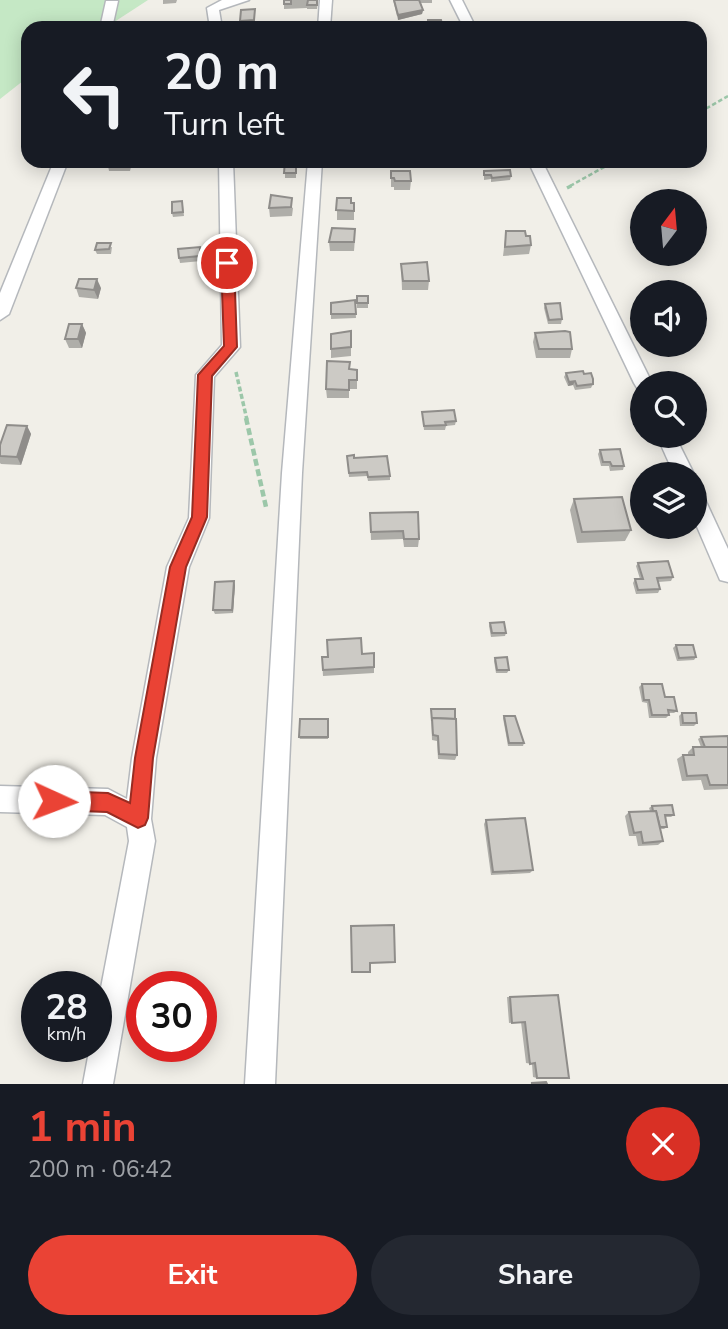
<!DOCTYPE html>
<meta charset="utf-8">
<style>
body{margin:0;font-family:"Nunito Sans",sans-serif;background:#242831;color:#f1f3f6;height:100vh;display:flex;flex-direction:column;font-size:26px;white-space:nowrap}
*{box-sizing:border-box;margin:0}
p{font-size:23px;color:#9ea1a6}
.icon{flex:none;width:38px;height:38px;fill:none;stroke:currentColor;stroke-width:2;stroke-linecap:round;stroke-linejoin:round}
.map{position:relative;height:1084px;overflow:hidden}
.sheet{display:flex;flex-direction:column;background:#171b24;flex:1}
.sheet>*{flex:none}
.banner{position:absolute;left:21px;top:21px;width:686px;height:147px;border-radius:21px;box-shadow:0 4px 18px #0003;background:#171b24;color:#f1f3f6;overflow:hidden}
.needle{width:46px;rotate:16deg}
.tools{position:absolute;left:630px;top:189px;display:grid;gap:14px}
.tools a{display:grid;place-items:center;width:77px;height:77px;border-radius:50%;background:#171b24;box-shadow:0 4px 18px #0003;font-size:35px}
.speed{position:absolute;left:21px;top:971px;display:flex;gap:14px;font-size:35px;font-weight:700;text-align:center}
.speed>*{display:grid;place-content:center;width:91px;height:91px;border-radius:50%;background:#171b24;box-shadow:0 4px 18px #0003;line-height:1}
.speed small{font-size:18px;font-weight:400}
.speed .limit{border:10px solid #d22;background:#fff;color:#111}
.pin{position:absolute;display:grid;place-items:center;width:60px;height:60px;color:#fff;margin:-30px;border:4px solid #fff;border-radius:50%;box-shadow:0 2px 7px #0007}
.me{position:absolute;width:77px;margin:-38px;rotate:92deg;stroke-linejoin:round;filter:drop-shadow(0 0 5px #0008)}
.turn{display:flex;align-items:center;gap:24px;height:147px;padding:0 28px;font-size:32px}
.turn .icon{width:91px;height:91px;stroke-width:2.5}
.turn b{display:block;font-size:49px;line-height:60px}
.round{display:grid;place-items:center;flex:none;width:74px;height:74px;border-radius:37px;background:#242831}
.head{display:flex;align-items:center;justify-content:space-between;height:119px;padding:0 28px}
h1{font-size:42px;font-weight:700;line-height:52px;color:#ea4335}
.action{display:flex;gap:14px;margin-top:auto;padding:14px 28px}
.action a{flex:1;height:80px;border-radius:42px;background:#ea4335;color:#fff;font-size:28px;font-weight:700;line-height:80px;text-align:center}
.action a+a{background:#242831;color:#f1f3f6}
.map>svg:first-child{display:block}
.green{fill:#c5e8c5}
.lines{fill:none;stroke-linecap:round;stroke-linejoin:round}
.minor-casing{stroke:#b5b8bc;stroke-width:3}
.path-far2{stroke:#9cc7a9;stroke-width:2.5;stroke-dasharray:4.5 2.5;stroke-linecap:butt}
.path-far1{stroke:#9cc7a9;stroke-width:3.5;stroke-dasharray:5 2.5;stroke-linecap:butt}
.path{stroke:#9cc7a9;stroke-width:4.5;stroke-dasharray:7 3.5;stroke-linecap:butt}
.minor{fill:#fff;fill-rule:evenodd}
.wall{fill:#afaea9}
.shaded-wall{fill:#8f8d8a}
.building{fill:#cccac5;stroke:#8f8d8a;stroke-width:2}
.route{fill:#ea4335;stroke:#982c22;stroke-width:2}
</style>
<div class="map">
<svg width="728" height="1084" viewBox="0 0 728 1084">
<rect width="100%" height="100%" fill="#f1efe8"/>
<!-- green -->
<polygon class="green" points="0,0 148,0 105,28 28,28 28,77 0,99"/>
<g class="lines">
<!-- minor casing -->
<g class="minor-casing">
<g id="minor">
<polygon points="222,0 249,0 219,10 222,28 210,28 207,8"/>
<polygon points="320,0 332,0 330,28 318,28"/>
<polygon points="450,0 462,0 476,28 464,28"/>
<polygon points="106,1 118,1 112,28 100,28"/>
<polygon points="54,161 68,161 9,314 0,320 0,293"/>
<polygon points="219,161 233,161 240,347 214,377 209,518 189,567 156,758 151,819 155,841 113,1084 83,1084 90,1046 96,1046 96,1014 129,841 127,827 105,815 0,812 0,786 108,789 127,799 132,758 167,567 189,518 196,375 222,345"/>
<polygon points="308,161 322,161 302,473 275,1084 245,1084 282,473"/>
<polygon points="528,161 542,161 652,383 642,383 642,390 637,388 634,383"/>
<polygon points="657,436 675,436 694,474 674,474"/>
<polygon points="695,491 702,493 728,549 728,582 720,580 695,522"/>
</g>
</g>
<!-- path-far2 -->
<g class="path-far2">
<polyline points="700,112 728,96"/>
<polyline points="570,186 615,161"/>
</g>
<!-- path-far1 -->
<g class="path-far1">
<polyline points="567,188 573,185"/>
<polyline points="236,372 247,420"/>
</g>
<!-- path -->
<polyline class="path" points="246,418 266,507"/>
<!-- minor -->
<use href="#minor" class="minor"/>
</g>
<!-- wall -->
<g class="wall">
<polygon points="163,0 177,0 176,3 163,4"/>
<polygon points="284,0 318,0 317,9 307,9 307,8 284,9"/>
<polygon points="393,0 432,0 432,3 421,3 423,10 422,14 398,20"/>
<polygon points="255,9 254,25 240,25 240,21"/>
<rect x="285" y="161" width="11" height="17"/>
<polygon points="132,163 130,171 109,171 108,166"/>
<polygon points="391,171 411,181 410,190 394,190 394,187 391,187"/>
<polygon points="484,171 511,176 510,180 491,182 491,179 484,180"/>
<polygon points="271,195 293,208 292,216 270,217 269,208"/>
<polygon points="337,198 354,203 354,220 337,220"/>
<polygon points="183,206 184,216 173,217 172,213"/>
<polygon points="506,231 526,236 531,245 529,254 503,256"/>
<polygon points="355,238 354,251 330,251 329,242"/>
<polygon points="112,247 111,254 97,254 95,250"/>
<polygon points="200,247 201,261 180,263 179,258"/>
<polygon points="401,264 429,281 428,290 402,290"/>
<polygon points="76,288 101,288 98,299 79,297"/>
<rect x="357" y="296" width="11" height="12"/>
<polygon points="355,300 356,318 331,319 331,303"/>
<polygon points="545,304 562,319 561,324 548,324 544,308"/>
<polygon points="82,324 86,333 82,348 69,348 65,339"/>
<polygon points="351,331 351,356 331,358 331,349"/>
<polygon points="535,333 572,349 570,358 536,358 533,342"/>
<polygon points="350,362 350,369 357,370 357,389 349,389 349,398 327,398 326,389"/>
<polygon points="566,373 584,374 593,384 591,388 575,390 573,385 568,386 564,377"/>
<polygon points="422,412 456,421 455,425 446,426 445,430 424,430"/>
<polygon points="27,426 31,434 21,465 1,464 0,463 0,445"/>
<polygon points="600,450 624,466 623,470 610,471 609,466 601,466 598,454"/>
<polygon points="347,456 390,476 390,480 368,481 367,476 349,477"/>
<polygon points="574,499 631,530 625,541 577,543 570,510"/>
<polygon points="370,513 419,539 418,547 404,547 403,539 371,540"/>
<polygon points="638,563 673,577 671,581 658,582 660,589 658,593 636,594 633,583 635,579 640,579 636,566"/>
<polygon points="235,585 233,613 215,614 213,610"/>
<polygon points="490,623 506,633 505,636 491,637 489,626"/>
<polygon points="676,645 696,657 694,660 677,661 673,648"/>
<polygon points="322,657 374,667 374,673 323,676"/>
<polygon points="495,658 509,670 507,673 496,673 494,661"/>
<polygon points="642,684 665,697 677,711 674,713 669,713 669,715 666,718 649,718 647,703 642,702 639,687"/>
<polygon points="431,709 457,755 455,760 438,759 437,741 432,740"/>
<polygon points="682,713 697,723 694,726 680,726 679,716"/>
<polygon points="504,716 524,743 523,746 508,746 503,718"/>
<polygon points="328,719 328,739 300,739 299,737"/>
<polygon points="728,736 728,789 704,790 701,780 682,781 677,759 683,755 688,755 688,752 693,747 701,747 698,739 701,737"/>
<polygon points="652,806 674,815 671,817 665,817 667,827 664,829 660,829 663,841 658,845 638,846 636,836 629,836 625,816 629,812 650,811 649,808"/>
<polygon points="486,820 533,870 530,873 491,875 484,824"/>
<polygon points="558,995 537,1078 533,1077 532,1064 526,1063 521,1022 509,1023 507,997"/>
</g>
<!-- shaded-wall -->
<g class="shaded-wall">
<polygon points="423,10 422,14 398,20 398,15"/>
<polygon points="97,279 101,288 98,299 94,290"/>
<polygon points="82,324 86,333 82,348 78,339"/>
<polygon points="575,381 573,385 568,386 569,382"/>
<polygon points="27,426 31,434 21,465 17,457"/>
<polygon points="234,581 235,585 233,613 232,610"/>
</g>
<!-- building -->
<g class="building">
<rect x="284" y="0" width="7" height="4"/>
<polygon points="308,0 317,0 317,5 307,5"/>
<polygon points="394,0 419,0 423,10 398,15"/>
<polygon points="255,9 254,20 240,21 241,10"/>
<polygon points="428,20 441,20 443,28 428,28"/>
<polygon points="237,25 237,28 225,28 225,26"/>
<polygon points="109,161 130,161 129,166 108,166"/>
<polygon points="285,161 296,161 296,173 284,173"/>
<polygon points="510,170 511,176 492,178 491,175 484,175 484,171"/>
<polygon points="391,171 410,171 411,181 395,181 394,178 391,178"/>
<polygon points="271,195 292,198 291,207 269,208"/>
<polygon points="337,198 351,198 351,203 354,203 354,211 336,210"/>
<polygon points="182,201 183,212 172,213 172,202"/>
<polygon points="332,228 355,229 354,242 329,242"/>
<polygon points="506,231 525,231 526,236 530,236 531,245 505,247"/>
<polygon points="97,243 111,243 109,249 95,250"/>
<polygon points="200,247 200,256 179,258 178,249"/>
<polygon points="427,262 429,281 403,281 401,264"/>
<polygon points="79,279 97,279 94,290 76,288"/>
<rect x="357" y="296" width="11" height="7"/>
<polygon points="355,300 356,314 331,314 331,303"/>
<polygon points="560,303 562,319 549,320 545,304"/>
<polygon points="69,324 82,324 78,339 65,339"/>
<polygon points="351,331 351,347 331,349 331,334"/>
<polygon points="565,331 570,332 572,349 539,349 535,333"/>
<polygon points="327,361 350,362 349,369 357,370 357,380 349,380 349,390 326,389"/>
<polygon points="583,371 584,374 591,373 593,379 593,384 577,386 575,381 569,382 566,373"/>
<polygon points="454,410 456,421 445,422 446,425 424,426 422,412"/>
<polygon points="7,425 27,426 17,457 0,456 0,445"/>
<polygon points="620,449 624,466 612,466 610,462 603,462 600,450"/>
<polygon points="354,455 354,458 387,456 390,476 368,477 367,472 349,473 347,456"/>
<polygon points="622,497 631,530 582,532 574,499"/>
<polygon points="418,512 419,539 404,539 403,531 371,532 370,513"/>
<polygon points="668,561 673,577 657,578 660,589 638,590 635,579 643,579 638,563"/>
<polygon points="234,581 232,610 213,610 215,582"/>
<polygon points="504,622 506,633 492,633 490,623"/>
<polygon points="361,638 362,654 374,653 374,667 323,670 322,657 328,657 327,640"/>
<polygon points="676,645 693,645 696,657 679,658"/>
<polygon points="507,657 509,670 497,670 495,658"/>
<polygon points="642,684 662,684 665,697 674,697 677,711 668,710 669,715 652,715 649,700 644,700"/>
<polygon points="431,709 455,709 455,719 432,718 432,721"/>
<polygon points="682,713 696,713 697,723 683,723"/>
<polygon points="504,716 515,716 524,743 509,743"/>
<polygon points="432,718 456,719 457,755 439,754 438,736 433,735"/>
<polygon points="300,719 328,719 328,737 299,737"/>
<polygon points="728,736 728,747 705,747 701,737"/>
<polygon points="693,747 728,747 728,785 710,785 707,775 687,776 683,755 694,755"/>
<polygon points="672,805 674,815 665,815 667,827 660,827 656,811 653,811 652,806"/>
<polygon points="656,811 663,841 643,843 641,832 634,833 629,812"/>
<polygon points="525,818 533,870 493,872 486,820"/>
<polygon points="394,925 395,962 370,963 370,972 352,972 351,926"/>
<polygon points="558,995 569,1078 537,1078 535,1063 530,1064 525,1022 512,1023 510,997"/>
<polygon points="546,1082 547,1084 531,1083"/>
</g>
<!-- route -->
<polygon class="route" points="227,259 234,263 237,347 212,376 207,517 186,567 153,758 148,818 145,825 138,828 107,812 54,810 47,808 45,801 47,794 54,791 108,793 130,803 135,758 170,567 192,517 198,375 224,346 221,263"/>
</svg>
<div class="tools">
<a><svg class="needle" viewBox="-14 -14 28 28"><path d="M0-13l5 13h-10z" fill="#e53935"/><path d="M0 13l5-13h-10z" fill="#9ea1a6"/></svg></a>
<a><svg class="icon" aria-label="sound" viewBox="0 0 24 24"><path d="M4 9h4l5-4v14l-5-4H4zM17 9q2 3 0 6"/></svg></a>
<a><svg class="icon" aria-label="search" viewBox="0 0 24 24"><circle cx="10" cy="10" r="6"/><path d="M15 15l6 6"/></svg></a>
<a><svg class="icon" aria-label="layers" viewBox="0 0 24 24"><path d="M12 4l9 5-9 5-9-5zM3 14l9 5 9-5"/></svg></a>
</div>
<div class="speed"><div>28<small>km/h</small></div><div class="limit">30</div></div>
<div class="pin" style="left:227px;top:263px;background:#d93025"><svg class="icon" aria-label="arrive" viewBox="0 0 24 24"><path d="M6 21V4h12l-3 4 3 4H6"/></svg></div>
<svg class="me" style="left:54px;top:801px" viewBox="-20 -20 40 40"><circle r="19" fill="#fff"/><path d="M0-13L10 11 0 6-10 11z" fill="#ea4335"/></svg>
<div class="banner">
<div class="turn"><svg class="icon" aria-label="left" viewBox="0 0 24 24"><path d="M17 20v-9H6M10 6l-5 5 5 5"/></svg><div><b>20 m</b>Turn left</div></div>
</div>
</div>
<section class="sheet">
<div class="head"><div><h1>1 min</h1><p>200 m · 06:42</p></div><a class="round" style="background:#d93025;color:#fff"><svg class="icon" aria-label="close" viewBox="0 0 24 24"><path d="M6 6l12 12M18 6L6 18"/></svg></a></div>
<div class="action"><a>Exit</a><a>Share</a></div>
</section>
